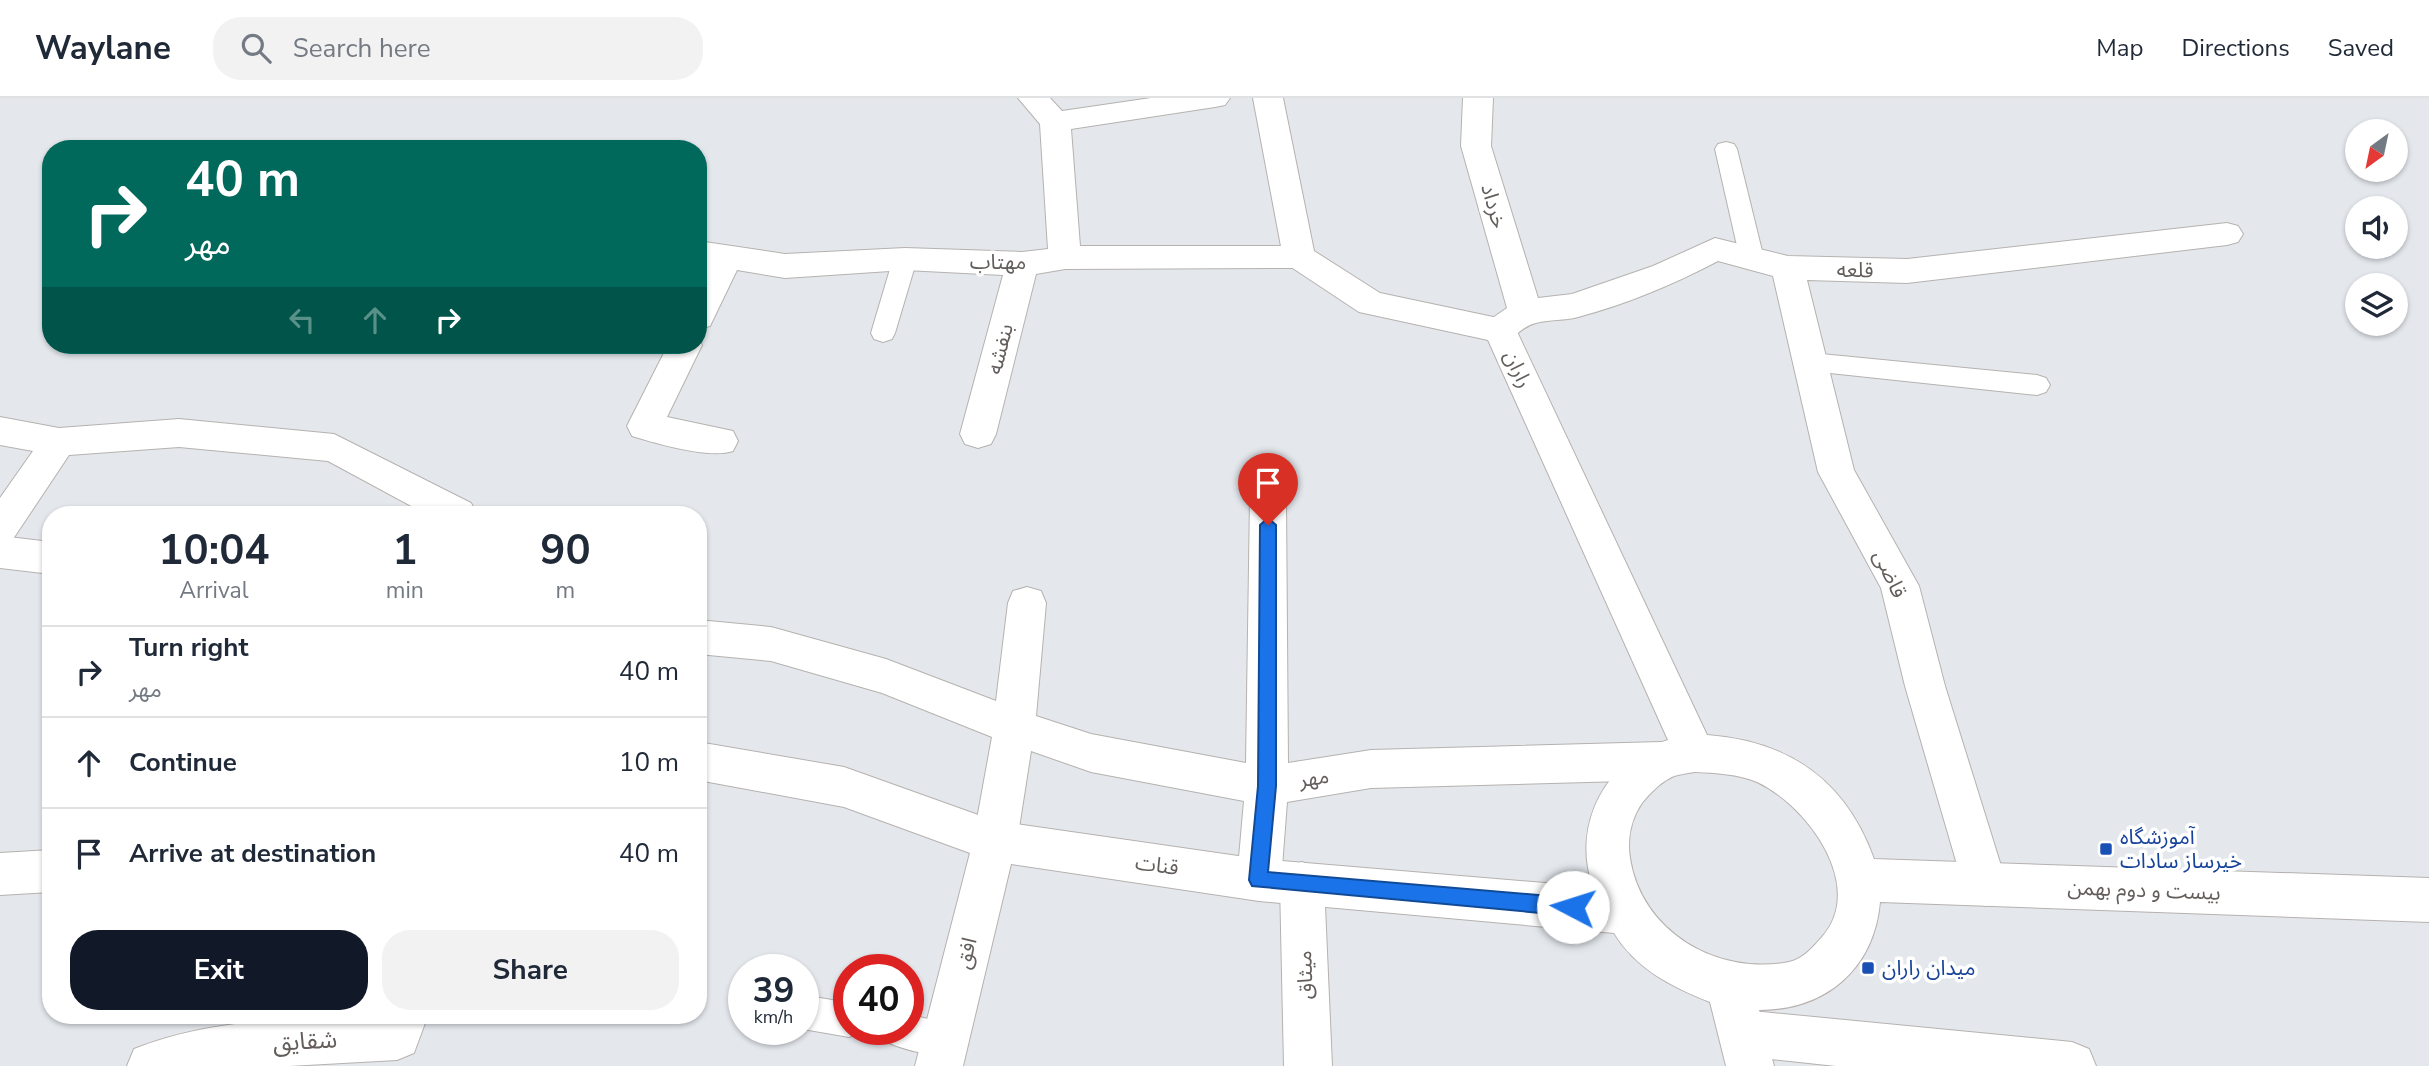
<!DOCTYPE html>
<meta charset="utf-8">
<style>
body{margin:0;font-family:"Nunito Sans","Noto Sans Arabic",sans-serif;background:#f2f2f3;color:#1f2937;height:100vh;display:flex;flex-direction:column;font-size:26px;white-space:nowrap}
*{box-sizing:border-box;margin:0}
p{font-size:23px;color:#747a83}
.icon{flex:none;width:38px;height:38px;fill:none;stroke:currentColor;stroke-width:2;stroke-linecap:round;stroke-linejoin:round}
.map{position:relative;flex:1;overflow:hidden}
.sheet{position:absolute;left:42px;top:408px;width:665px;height:518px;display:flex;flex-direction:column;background:#fff;border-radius:28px;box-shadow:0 2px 5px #0004}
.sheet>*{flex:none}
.guide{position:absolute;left:42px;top:42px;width:665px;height:214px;border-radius:28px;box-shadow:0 2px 5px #0004;background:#00695c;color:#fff;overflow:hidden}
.needle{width:46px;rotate:213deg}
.tools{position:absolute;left:2345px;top:21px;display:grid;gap:14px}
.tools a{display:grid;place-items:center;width:63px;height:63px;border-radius:50%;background:#fff;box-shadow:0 2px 5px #0004;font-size:35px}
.speed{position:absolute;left:728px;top:856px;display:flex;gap:14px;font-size:35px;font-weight:700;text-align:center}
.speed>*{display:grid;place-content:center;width:91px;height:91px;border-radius:50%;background:#fff;box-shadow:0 2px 5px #0004;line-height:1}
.speed small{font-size:18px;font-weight:400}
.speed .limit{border:10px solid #d22;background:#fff;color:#111}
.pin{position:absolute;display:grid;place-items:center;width:60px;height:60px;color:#fff;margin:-72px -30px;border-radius:50% 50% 50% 0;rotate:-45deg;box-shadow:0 0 7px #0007}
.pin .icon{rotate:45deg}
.me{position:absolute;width:77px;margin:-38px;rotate:275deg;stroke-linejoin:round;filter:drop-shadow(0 0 5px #0008)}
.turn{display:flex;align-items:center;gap:24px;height:147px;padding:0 28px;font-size:32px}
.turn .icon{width:91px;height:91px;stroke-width:2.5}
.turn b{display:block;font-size:49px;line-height:60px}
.lanes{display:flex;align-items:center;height:66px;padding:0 28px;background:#0003;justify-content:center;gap:35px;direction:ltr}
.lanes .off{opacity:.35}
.eta{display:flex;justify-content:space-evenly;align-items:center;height:119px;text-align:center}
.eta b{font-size:42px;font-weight:700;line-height:49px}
.cta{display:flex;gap:14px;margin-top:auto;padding:14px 28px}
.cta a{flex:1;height:80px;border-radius:28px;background:#111827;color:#fff;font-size:28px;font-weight:700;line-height:80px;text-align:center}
.cta a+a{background:#f2f2f3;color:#1f2937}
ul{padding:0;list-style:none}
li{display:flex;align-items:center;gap:21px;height:91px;padding:0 28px;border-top:2px solid #e0e1e3}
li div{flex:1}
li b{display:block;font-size:26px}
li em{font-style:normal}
header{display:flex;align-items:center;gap:42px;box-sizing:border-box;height:98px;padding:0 35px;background:#fff;border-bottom:2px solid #e0e1e3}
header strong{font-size:33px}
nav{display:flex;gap:38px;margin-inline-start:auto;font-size:24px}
.search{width:490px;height:63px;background:#f2f2f3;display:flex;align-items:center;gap:18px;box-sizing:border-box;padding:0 24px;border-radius:28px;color:#747a83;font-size:26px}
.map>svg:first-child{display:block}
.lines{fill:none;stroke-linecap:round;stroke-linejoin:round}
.lane-casing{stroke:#b5b2af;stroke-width:2}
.street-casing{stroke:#b5b2af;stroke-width:2}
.secondary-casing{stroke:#b6b1af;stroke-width:2}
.lane{fill:#fff;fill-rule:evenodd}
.street{fill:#fff;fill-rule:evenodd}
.secondary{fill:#fff;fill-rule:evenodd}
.route{fill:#1a73e8;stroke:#114b97;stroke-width:2}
.transit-dot{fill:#1a4fb4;stroke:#fff;stroke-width:2.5}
.labels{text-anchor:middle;stroke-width:7;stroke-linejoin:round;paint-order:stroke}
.street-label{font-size:21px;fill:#635e5c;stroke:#fff}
.transit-label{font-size:21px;fill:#164399;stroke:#fff;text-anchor:start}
.near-street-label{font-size:24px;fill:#635e5c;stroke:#fff}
</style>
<header>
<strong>Waylane</strong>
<div class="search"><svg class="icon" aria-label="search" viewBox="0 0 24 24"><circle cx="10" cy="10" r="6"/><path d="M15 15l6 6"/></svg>Search here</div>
<nav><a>Map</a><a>Directions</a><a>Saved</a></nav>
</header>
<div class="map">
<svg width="2429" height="968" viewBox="0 0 2429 968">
<rect width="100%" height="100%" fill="#e4e8ed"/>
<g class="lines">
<!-- lane casing -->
<g class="lane-casing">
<g id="lane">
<polygon points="1726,44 1734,46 1737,51 1764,161 1760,167 1752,169 1744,167 1740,161 1715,51 1718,46"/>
<polygon points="905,153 913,155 917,161 895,235 892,241 883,244 874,241 871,235 893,161 897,155"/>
<polygon points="1811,255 2037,277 2046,280 2050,287 2046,294 2037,297 1811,273 1802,271 1799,264 1802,257"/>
<polygon points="803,897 849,905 849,931 862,931 861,934 849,939 803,931"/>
<path d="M 908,916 L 956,928 L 961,940 L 956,952 C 935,961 905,952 884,943 L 879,931 L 908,931 Z"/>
</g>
</g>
<!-- street casing -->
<g class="street-casing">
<g id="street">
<polygon points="1018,0 1050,0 1062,13 1151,0 1230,0 1225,7 1215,9 1071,31 1080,148 1299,148 1310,151 1315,159 1310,167 1299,170 1065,171 1036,176 996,336 991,346 978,350 965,346 960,336 1003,177 905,172 785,180 737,172 710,228 698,231 698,184 707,167 698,165 698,143 785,156 905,150 1022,154 1048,151 1040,26"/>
<path d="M 1463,0 L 1493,0 L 1491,48 L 1538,200 L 1572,196 L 1653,168 L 1715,140 L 1788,158 L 1907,161 L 2227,125 L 2238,128 L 2243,136 L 2238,144 L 2227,147 L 1907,185 L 1807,182 L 1854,372 L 1919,488 L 1945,588 L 2007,787 L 2001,802 L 1985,808 L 1969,802 L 1963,787 L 1905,588 L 1881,490 L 1818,374 L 1773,178 L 1718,163 C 1674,186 1627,206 1578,219 C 1565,223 1550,221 1536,225 C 1515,230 1515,249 1488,241 L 1483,232 L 1488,223 L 1507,210 L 1461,48 Z"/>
<path d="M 698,240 L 702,247 L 667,319 L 733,333 L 738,343 L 733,353 C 709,361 658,346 632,338 L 627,328 L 668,247 L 698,247 Z"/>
<polygon points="0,319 59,330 179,321 334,336 471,405 477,416 426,416 328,363 179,349 69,357 13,441 0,445 0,400 33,353 0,347"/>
<polygon points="1268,386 1281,390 1286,401 1288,665 1371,652 1661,644 1676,650 1682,663 1676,676 1661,682 1371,690 1287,704 1281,782 1275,797 1259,803 1243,797 1237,782 1244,703 1091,674 1031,653 1017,743 1010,757 995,763 980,757 973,743 992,639 882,595 771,563 698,556 698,522 771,529 886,561 996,603 1008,505 1013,493 1027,489 1041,493 1046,505 1036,618 1091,636 1246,665 1250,401 1255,390"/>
<polygon points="51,752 51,794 0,797 0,755"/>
<polygon points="1302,764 1318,770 1324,785 1332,968 1284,968 1280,785 1286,770"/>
<polygon points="1742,912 2072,944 2089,951 2096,968 1836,968 1742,958 1725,952 1719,935 1725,918"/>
<path d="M 354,917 L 428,917 L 414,955 L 397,962 L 289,968 L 127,968 L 134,951 C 203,923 281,921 354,917 Z"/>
</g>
</g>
<!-- secondary casing -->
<g class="secondary-casing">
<g id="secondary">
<path d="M 1253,0 L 1283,0 L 1314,153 L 1380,195 L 1512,223 L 1707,637 C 1790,643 1846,683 1874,761 L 2429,780 L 2429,824 L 1880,804 C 1874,871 1826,912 1759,912 L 1774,968 L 1726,968 L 1710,904 C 1672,889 1636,871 1614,835 L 1259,803 L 1011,766 L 963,968 L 915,968 L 970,755 L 844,709 L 698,682 L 698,644 L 844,669 L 995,723 L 1259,761 L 1593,789 C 1571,727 1606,661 1668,642 L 1488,242 L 1359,214 L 1288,167 L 1283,159 ZM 1695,674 C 1716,675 1738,676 1757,684 C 1807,707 1867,788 1822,839 C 1813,849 1803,861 1789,864 C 1718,878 1641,834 1630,760 C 1627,741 1631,721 1642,705 C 1650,695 1662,683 1674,678 C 1681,676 1688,675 1695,674 Z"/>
<polygon points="0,438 51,444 51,476 0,470"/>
</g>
</g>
<!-- lane -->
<use href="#lane" class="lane"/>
<!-- street -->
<use href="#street" class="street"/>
<!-- secondary -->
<use href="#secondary" class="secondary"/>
</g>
<!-- route -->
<polygon class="route" points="1268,420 1276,427 1276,688 1268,774 1573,800 1580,803 1582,809 1580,815 1573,818 1252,788 1249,782 1258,688 1260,427"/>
<!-- markers -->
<g class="transit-dot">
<rect x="2099" y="744" width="14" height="14" rx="3.5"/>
<rect x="1861" y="863" width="14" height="14" rx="3.5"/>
</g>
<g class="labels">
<!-- street labels -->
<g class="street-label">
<text transform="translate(1494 108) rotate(74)" y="7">خرداد</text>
<text x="998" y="171">مهتاب</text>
<text transform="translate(1855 172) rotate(1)" y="7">قلعه</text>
<text transform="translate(1000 251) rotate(-76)" y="7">بنفشه</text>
<text transform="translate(1518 271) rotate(65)" y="7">راران</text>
<text transform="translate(1890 476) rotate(65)" y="7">قاضی</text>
<text transform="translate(1314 680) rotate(-9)" y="7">مهر</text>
<text transform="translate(1157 767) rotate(8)" y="7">قنات</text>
<text transform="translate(2144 792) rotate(2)" y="7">بیست و دوم بهمن</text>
<text transform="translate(966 855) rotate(-75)" y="7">افق</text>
<text transform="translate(1305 877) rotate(-92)" y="7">میثاق</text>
</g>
<!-- transit labels -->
<g class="transit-label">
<text x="2120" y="746">آموزشگاه<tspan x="2120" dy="24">خیرساز سادات</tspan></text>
<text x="1882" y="877">میدان راران</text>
</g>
<!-- near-street labels -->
<g class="near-street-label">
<text transform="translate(305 943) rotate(-3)" y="8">شقایق</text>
</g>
</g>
</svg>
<div class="tools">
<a><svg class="needle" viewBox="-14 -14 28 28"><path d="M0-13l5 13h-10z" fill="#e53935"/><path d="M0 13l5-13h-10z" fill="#747a83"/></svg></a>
<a><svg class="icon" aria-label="sound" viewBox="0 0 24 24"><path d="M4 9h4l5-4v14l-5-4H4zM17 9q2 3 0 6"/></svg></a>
<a><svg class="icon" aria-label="layers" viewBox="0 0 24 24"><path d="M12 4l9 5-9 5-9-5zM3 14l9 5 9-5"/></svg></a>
</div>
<div class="speed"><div>39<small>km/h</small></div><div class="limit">40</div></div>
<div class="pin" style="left:1268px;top:427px;background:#d93025"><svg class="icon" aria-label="arrive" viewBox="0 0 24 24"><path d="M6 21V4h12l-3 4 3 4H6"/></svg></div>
<svg class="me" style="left:1573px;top:809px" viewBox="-20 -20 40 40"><circle r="19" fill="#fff"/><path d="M0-13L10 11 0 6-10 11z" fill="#1a73e8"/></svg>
<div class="guide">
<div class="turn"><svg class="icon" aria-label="right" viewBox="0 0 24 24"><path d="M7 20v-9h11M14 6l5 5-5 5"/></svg><div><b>40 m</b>مهر</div></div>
<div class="lanes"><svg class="icon off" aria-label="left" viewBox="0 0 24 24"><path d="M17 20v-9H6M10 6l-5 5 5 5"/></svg><svg class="icon off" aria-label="ahead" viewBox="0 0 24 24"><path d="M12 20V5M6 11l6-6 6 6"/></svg><svg class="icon" aria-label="right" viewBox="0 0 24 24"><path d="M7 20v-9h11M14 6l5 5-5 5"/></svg></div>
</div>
<section class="sheet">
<div class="eta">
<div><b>10:04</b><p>Arrival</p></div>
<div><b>1</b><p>min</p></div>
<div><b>90</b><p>m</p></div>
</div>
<ul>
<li><svg class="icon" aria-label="right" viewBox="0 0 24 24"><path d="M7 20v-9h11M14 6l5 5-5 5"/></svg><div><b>Turn right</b><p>مهر</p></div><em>40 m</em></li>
<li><svg class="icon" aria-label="ahead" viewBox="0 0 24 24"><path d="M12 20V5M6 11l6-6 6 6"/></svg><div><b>Continue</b></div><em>10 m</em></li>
<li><svg class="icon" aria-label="arrive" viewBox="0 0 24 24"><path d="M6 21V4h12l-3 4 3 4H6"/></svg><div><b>Arrive at destination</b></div><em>40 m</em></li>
</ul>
<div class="cta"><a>Exit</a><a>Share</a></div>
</section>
</div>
